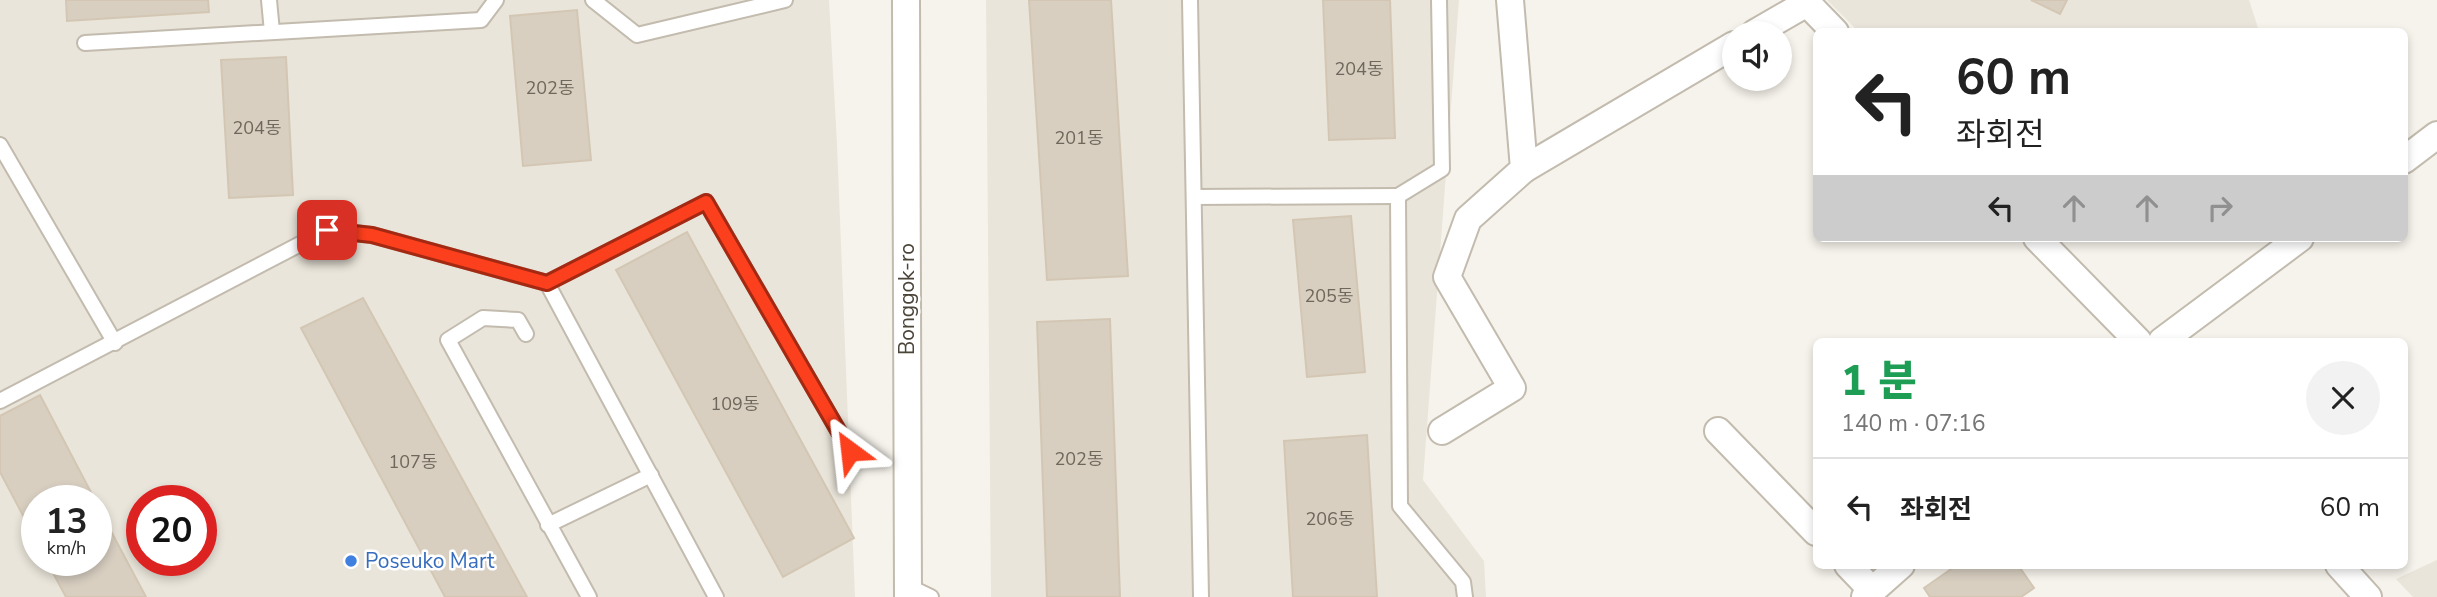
<!DOCTYPE html>
<html lang="ko">
<meta charset="utf-8">
<style>
body{margin:0;font-family:"Nunito Sans","Noto Sans KR",sans-serif;background:#f2f2f2;color:#222;height:100vh;display:flex;flex-direction:column;font-size:26px;white-space:nowrap}
*{box-sizing:border-box;margin:0}
p{font-size:23px;color:#767676}
.icon{flex:none;width:38px;height:38px;fill:none;stroke:currentColor;stroke-width:2;stroke-linecap:round;stroke-linejoin:round}
.map{position:relative;flex:1;overflow:hidden}
.drawer{position:absolute;left:1813px;top:338px;width:595px;height:231px;display:flex;flex-direction:column;background:#fff;border-radius:10px;box-shadow:0 4px 10px #0003}
.drawer>*{flex:none}
.banner{position:absolute;left:1813px;top:28px;width:595px;height:214px;border-radius:10px;box-shadow:0 4px 10px #0003;background:#fff;color:#222;overflow:hidden}
.buttons{position:absolute;left:1722px;top:21px;display:grid;gap:14px}
.buttons a{display:grid;place-items:center;width:70px;height:70px;border-radius:50%;background:#fff;box-shadow:0 4px 10px #0003;font-size:35px}
.speed{position:absolute;left:21px;top:485px;display:flex;gap:14px;font-size:35px;font-weight:700;text-align:center}
.speed>*{display:grid;place-content:center;width:91px;height:91px;border-radius:50%;background:#fff;box-shadow:0 4px 10px #0003;line-height:1}
.speed small{font-size:18px;font-weight:400}
.speed .limit{border:10px solid #d22;background:#fff;color:#111}
.pin{position:absolute;display:grid;place-items:center;width:60px;height:60px;color:#fff;margin:-30px;border-radius:14px;box-shadow:0 4px 10px #0006}
.me{position:absolute;width:77px;margin:-38px;rotate:330deg;stroke-linejoin:round;filter:drop-shadow(0 0 5px #0008)}
.turn{display:flex;align-items:center;gap:24px;height:147px;padding:0 28px;font-size:32px}
.turn .icon{width:91px;height:91px;stroke-width:2.5}
.turn b{display:block;font-size:49px;line-height:60px}
.lanes{display:flex;align-items:center;height:66px;padding:0 28px;background:#0003;justify-content:center;gap:35px;direction:ltr}
.lanes .off{opacity:.35}
.round{display:grid;place-items:center;flex:none;width:74px;height:74px;border-radius:37px;background:#f2f2f2}
.headline{display:flex;align-items:center;justify-content:space-between;height:119px;padding:0 28px}
h1{font-size:42px;font-weight:800;line-height:52px;color:#1e9e55}
ul{padding:0;list-style:none}
li{display:flex;align-items:center;gap:21px;height:98px;padding:0 28px;border-top:2px solid #e0e0e0}
li div{flex:1}
li b{display:block;font-size:26px}
li em{font-style:normal}
.map>svg:first-child{display:block}
.residential{fill:#eae5da;fill-rule:evenodd}
.building{fill:#d8cfc1;stroke:#d3c7b4;stroke-width:2}
.lines{fill:none;stroke-linecap:round;stroke-linejoin:round}
.service-casing{stroke:#c2bbae;stroke-width:18}
.minor-casing{stroke:#c2bbae;stroke-width:30}
.service{stroke:#fff;stroke-width:14}
.minor{stroke:#fff;stroke-width:26}
.route-casing{stroke:#a42913;stroke-width:18}
.route{stroke:#fc3f1d;stroke-width:12}
.shop-dot{fill:#3f7fe0;stroke:#fff;stroke-width:2.5}
.labels{text-anchor:middle;stroke-width:5;stroke-linejoin:round;paint-order:stroke}
.number-label{font-size:18px;fill:#6e675b}
.street-label{font-size:21px;fill:#4b4439;stroke:#fff}
.shop-label{font-size:21px;fill:#366cbe;stroke:#fff;text-anchor:start}
</style>
<div class="map">
<svg width="2437" height="597" viewBox="0 0 2437 597">
<rect width="100%" height="100%" fill="#f6f3ec"/>
<!-- residential -->
<g class="residential">
<path d="M 0,0 L 829,0 L 837,144 L 855,597 L 0,597 ZM 37,500 L 96,500 L 96,560 L 37,560 ZM 142,500 L 201,500 L 201,560 L 142,560 Z"/>
<polygon points="986,0 1459,0 1423,480 1484,561 1486,597 991,597"/>
<polygon points="1827,0 2249,0 2259,31 1858,31"/>
<polygon points="2437,560 2437,597 2413,597 2396,579"/>
</g>
<!-- building -->
<g class="building">
<polygon points="66,0 208,0 209,12 67,21"/>
<polygon points="1029,0 1111,0 1128,276 1047,280"/>
<polygon points="1323,0 1390,0 1395,138 1329,140"/>
<polygon points="2031,0 2067,0 2060,14"/>
<polygon points="577,10 591,160 523,166 510,16"/>
<polygon points="286,57 293,195 229,198 221,60"/>
<polygon points="1351,216 1365,372 1307,377 1293,220"/>
<polygon points="687,232 854,538 783,577 616,270"/>
<polygon points="363,298 527,597 445,597 301,328"/>
<polygon points="1110,319 1120,597 1047,597 1037,322"/>
<polygon points="40,395 95,500 37,500 37,542 0,472 0,416"/>
<polygon points="1367,435 1377,597 1293,597 1284,441"/>
<polygon points="96,503 146,597 66,597 46,560 96,560"/>
<polygon points="1957,565 2018,565 2034,588 2021,597 1930,597 1924,588"/>
</g>
<g class="lines">
<!-- service casing -->
<g class="service-casing">
<g id="service">
<polyline points="269,0 272,32"/>
<polyline points="593,0 637,35 785,0"/>
<polyline points="1190,0 1201,597"/>
<polyline points="1439,0 1442,169 1398,196 1400,506 1463,582 1465,597"/>
<polyline points="85,43 481,20 496,0"/>
<polyline points="0,145 115,343"/>
<polyline points="1194,197 1398,196"/>
<polyline points="547,283 706,202 850,451"/>
<polyline points="526,334 518,320 483,318 448,340 589,597"/>
<polyline points="0,401 327,230 372,235 547,283 716,597"/>
<polyline points="548,525 651,475"/>
<polyline points="908,586 931,597"/>
</g>
</g>
<!-- minor casing -->
<g class="minor-casing">
<g id="minor">
<polyline points="906,0 908,597"/>
<polyline points="1804,0 1835,32"/>
<polyline points="1755,33 1807,3"/>
<polyline points="2404,160 2437,135"/>
<polyline points="1524,169 1734,45"/>
<polyline points="2037,238 2138,341"/>
<polyline points="2162,341 2300,238"/>
<polyline points="1442,431 1512,388 1447,277 1468,219 1524,169 1510,0"/>
<polyline points="1718,431 1816,532"/>
<polyline points="1848,565 1872,590"/>
<polyline points="2339,565 2368,597"/>
<polyline points="1865,597 1901,565"/>
</g>
</g>
<!-- service -->
<use href="#service" class="service"/>
<!-- minor -->
<use href="#minor" class="minor"/>
</g>
<g class="lines">
<!-- route casing -->
<g class="route-casing">
<polyline id="route" points="327,230 372,235 547,283 706,202 850,451"/>
</g>
<!-- route -->
<use href="#route" class="route"/>
</g>
<!-- markers -->
<circle class="shop-dot" cx="351" cy="561" r="7"/>
<g class="labels">
<!-- number labels -->
<g class="number-label">
<text x="1359" y="75">204동</text>
<text x="550" y="94">202동</text>
<text x="257" y="134">204동</text>
<text x="1079" y="144">201동</text>
<text x="1329" y="302">205동</text>
<text x="735" y="410">109동</text>
<text x="1079" y="465">202동</text>
<text x="413" y="468">107동</text>
<text x="1330" y="525">206동</text>
</g>
<!-- street labels -->
<g class="street-label">
<text transform="translate(907 299) rotate(-90)" y="7">Bonggok-ro</text>
</g>
<!-- shop labels -->
<g class="shop-label">
<text x="365" y="568">Poseuko Mart</text>
</g>
</g>
</svg>
<div class="buttons">
<a><svg class="icon" aria-label="sound" viewBox="0 0 24 24"><path d="M4 9h4l5-4v14l-5-4H4zM17 9q2 3 0 6"/></svg></a>
</div>
<div class="speed"><div>13<small>km/h</small></div><div class="limit">20</div></div>
<div class="pin" style="left:327px;top:230px;background:#d93025"><svg class="icon" aria-label="arrive" viewBox="0 0 24 24"><path d="M6 21V4h12l-3 4 3 4H6"/></svg></div>
<svg class="me" style="left:850px;top:451px" viewBox="-20 -20 40 40"><path d="M0-17L14 15 0 8-14 15z" fill="#fc3f1d" stroke="#fff" stroke-width="4"/></svg>
<div class="banner">
<div class="turn"><svg class="icon" aria-label="left" viewBox="0 0 24 24"><path d="M17 20v-9H6M10 6l-5 5 5 5"/></svg><div><b>60 m</b>좌회전</div></div>
<div class="lanes"><svg class="icon" aria-label="left" viewBox="0 0 24 24"><path d="M17 20v-9H6M10 6l-5 5 5 5"/></svg><svg class="icon off" aria-label="ahead" viewBox="0 0 24 24"><path d="M12 20V5M6 11l6-6 6 6"/></svg><svg class="icon off" aria-label="ahead" viewBox="0 0 24 24"><path d="M12 20V5M6 11l6-6 6 6"/></svg><svg class="icon off" aria-label="right" viewBox="0 0 24 24"><path d="M7 20v-9h11M14 6l5 5-5 5"/></svg></div>
</div>
<section class="drawer">
<div class="headline"><div><h1>1 분</h1><p>140 m · 07:16</p></div><a class="round"><svg class="icon" aria-label="close" viewBox="0 0 24 24"><path d="M6 6l12 12M18 6L6 18"/></svg></a></div>
<ul>
<li><svg class="icon" aria-label="left" viewBox="0 0 24 24"><path d="M17 20v-9H6M10 6l-5 5 5 5"/></svg><div><b>좌회전</b></div><em>60 m</em></li>
</ul>
</section>
</div>
